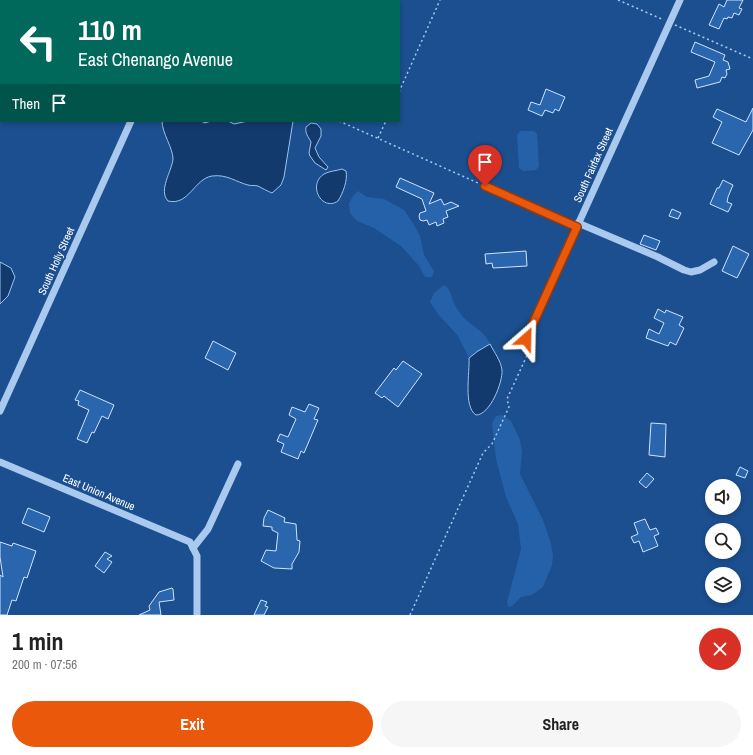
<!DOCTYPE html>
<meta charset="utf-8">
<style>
body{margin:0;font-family:"Archivo Narrow",sans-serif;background:#f6f6f6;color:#222;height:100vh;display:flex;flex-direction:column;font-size:15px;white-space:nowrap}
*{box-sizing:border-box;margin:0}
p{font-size:13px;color:#767676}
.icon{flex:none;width:22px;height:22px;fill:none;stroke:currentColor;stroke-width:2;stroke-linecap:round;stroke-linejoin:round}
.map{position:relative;height:615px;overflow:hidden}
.sheet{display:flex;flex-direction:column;background:#fff;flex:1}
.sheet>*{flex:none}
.top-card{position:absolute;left:0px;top:0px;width:400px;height:122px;box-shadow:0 2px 6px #0003;background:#00695c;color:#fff;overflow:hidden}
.tools{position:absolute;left:705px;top:479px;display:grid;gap:8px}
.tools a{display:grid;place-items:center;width:36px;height:36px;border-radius:50%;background:#fff;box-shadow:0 2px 6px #0003;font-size:20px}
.pin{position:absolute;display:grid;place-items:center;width:34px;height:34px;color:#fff;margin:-41px -17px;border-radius:50% 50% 50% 0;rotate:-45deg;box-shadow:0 0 4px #0007}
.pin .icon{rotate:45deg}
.me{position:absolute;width:44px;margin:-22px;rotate:25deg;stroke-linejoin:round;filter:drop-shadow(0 0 3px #0008)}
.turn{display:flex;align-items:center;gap:14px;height:84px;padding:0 12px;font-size:18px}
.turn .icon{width:52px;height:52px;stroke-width:2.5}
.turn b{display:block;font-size:28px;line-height:34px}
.then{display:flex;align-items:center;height:38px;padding:0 12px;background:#0003;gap:8px;font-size:15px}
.round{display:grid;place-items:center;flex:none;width:42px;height:42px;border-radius:21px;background:#f6f6f6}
.overview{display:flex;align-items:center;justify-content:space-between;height:68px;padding:0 12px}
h1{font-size:24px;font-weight:700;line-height:30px}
.cta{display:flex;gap:8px;margin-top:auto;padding:8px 12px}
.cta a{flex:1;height:46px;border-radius:24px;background:#ea580c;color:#fff;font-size:16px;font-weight:700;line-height:46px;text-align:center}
.cta a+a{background:#f6f6f6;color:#222}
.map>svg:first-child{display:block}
.green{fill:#2461a8}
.water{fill:#123a6d;stroke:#9cc4f0}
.building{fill:#2a66ad;stroke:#cfe3fa}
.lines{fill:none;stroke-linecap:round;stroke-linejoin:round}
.path{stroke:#a9c9ee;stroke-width:1.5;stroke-dasharray:2 3;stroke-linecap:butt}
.minor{stroke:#a9c9ee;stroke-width:7}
.route-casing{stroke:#983908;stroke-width:10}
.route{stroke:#ea580c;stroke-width:7}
.labels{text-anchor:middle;stroke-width:4;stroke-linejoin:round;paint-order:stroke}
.street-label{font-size:11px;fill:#fff;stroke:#1b4f8f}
</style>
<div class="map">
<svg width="753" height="615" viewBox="0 0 753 615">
<rect width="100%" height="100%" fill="#1b4f8f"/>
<!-- green -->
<g class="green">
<polygon points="520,131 534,131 537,134 539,166 536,170 523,171 519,168 517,135"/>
<polygon points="358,191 367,197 384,199 404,210 413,223 420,236 424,255 434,271 432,277 425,277 419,266 401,246 374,228 357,221 353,217 350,213 349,203 353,196"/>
<path d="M 444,285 L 448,288 C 452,296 454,306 460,313 C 469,326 484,329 490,344 L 478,351 L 469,358 L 458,336 L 438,314 L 430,302 L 434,293 Z"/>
<polygon points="502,415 511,421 520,440 522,452 520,474 543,520 551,544 553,556 552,565 543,587 532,595 521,597 511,607 508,606 507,602 521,549 518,524 506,497 496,459 492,423 496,416"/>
</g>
<!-- water -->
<g class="water">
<path d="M 162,121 L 201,121 L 205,123 L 211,121 L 228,121 L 234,124 L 248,121 L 293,121 L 284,177 L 281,185 L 272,193 C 267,191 262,188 258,186 C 254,185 251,186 248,185 C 236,182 227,174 212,176 C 194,179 189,206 168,201 C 158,190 172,171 173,159 C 173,148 162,133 162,121 Z"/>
<path d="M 311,123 L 317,124 L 321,129 L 321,136 L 315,148 L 319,157 L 328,167 L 326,170 L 315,163 L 310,156 L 309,153 L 311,142 C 308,136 305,134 306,127 Z"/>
<path d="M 342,169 L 346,171 C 348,180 343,193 338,201 C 322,212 307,185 324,174 C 329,171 336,171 342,169 Z"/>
<polygon points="0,262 11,268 15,277 8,296 0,304"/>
<path d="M 490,344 C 494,352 501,361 502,370 C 503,382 490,415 476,415 C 463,407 470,371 469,358 L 478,351 Z"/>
</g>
<!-- building -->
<g class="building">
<polygon points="727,0 743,0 739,8 742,9 739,15 734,13 732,18 728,17 727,19 724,18 719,29 709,25 719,4 724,7"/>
<polygon points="695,42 725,55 723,60 728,62 730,69 726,70 727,74 725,78 722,77 720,82 697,88 695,80 709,76 715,62 691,52"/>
<polygon points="546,89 565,97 559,111 555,109 553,113 545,110 542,116 528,110 531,102 540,105"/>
<polygon points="753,108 753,130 739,155 712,143 722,122 713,117 717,109 746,122"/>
<polygon points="400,178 434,193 429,204 441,199 444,205 451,202 459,206 446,211 448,217 443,219 444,223 437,226 436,222 429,225 427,220 423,221 420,220 419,216 420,213 426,211 422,199 396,187"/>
<polygon points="723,180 733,185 728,197 727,202 732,204 728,212 710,204 717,188 719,188"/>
<polygon points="672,209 681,213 678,219 669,216"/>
<polygon points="644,235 660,241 656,250 640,244"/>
<polygon points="733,246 749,254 737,278 722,271"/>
<polygon points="526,251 527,266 493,268 492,263 486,264 485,254"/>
<polygon points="658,309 665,313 666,310 683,317 679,325 684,328 676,345 670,342 668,346 646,338 649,329 659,334 664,323 654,318"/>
<polygon points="213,341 236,353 228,370 205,358"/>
<polygon points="403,361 422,374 398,407 384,396 382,398 375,393 394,368 396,370"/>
<polygon points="80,390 114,405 108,419 102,416 94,433 92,432 87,443 77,439 89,410 78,405 79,401 75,400"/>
<polygon points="309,404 319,408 314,419 318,420 304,453 301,451 298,459 281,452 284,444 277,441 280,434 288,437 296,419 289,415 292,407 305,412"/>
<polygon points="651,423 666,424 665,457 649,455"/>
<polygon points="740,467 748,471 745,478 736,475"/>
<polygon points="647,473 654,479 646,488 639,482"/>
<polygon points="28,508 50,517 44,532 22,523"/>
<polygon points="268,510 285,518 284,522 296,524 297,540 300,541 299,552 292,564 292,569 274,568 261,561 266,550 276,551 278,533 272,530 272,527 263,526 264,518"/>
<polygon points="645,519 650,530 656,528 659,534 654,536 658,546 643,552 639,541 634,543 631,537 638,534 634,523"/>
<polygon points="0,542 12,546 13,543 36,551 27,578 24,577 16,601 12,600 7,615 0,615 0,575 3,577 0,557"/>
<polygon points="105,552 112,556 107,559 112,562 104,573 95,566"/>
<polygon points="172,588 173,589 174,600 159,602 161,615 139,615 150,610 149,606 159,592"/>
<polygon points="261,600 267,602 265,606 268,607 264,615 254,615"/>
</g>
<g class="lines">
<!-- path -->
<g class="path">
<polyline points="56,0 58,1"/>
<polyline points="618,0 664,20"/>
<polyline points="675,25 753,59"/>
<polyline points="399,92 440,0"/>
<polyline points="339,121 478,183"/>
<polyline points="378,138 386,121"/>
<polyline points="410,615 483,453 492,444 509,407 507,399 529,351 527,345"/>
</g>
<!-- minor -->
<g class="minor">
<polyline points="186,1 186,0"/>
<polyline points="485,186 577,227"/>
<polyline points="578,223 658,257 684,270 691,272 700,270 714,262"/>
<polyline points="526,339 680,0"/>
<polyline points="0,411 131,121"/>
<polyline points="0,462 190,542 197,556 197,615"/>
<polyline points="193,548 208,529 238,464"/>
</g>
</g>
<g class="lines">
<!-- route casing -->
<g class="route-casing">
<polyline id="route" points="485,186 577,227 526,339"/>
</g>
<!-- route -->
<use href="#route" class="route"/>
</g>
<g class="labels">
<!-- street labels -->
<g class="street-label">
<text transform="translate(593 165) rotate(-66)" y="4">South Fairfax Street</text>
<text transform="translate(56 261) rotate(-66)" y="4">South Holly Street</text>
<text transform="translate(99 492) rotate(23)" y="4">East Union Avenue</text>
</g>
</g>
</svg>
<div class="tools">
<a><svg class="icon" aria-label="sound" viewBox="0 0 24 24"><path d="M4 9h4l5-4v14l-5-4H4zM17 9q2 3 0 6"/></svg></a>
<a><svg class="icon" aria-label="search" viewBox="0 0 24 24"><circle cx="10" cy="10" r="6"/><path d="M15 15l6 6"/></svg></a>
<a><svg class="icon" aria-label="layers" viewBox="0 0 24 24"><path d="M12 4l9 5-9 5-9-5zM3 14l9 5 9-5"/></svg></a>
</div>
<div class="pin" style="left:485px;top:186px;background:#d93025"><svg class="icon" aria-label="arrive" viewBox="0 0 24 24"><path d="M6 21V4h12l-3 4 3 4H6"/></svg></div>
<svg class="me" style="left:526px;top:339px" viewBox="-20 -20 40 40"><path d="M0-17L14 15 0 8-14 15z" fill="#ea580c" stroke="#fff" stroke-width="4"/></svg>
<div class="top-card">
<div class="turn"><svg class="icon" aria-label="left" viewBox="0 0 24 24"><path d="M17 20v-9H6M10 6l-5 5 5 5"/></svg><div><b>110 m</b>East Chenango Avenue</div></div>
<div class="then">Then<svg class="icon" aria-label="arrive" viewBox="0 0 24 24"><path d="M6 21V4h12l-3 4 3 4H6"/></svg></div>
</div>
</div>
<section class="sheet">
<div class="overview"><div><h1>1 min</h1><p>200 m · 07:56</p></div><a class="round" style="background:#d93025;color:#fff"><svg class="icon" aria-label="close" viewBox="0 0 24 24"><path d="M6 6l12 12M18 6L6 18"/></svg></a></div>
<div class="cta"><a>Exit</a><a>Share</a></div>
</section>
